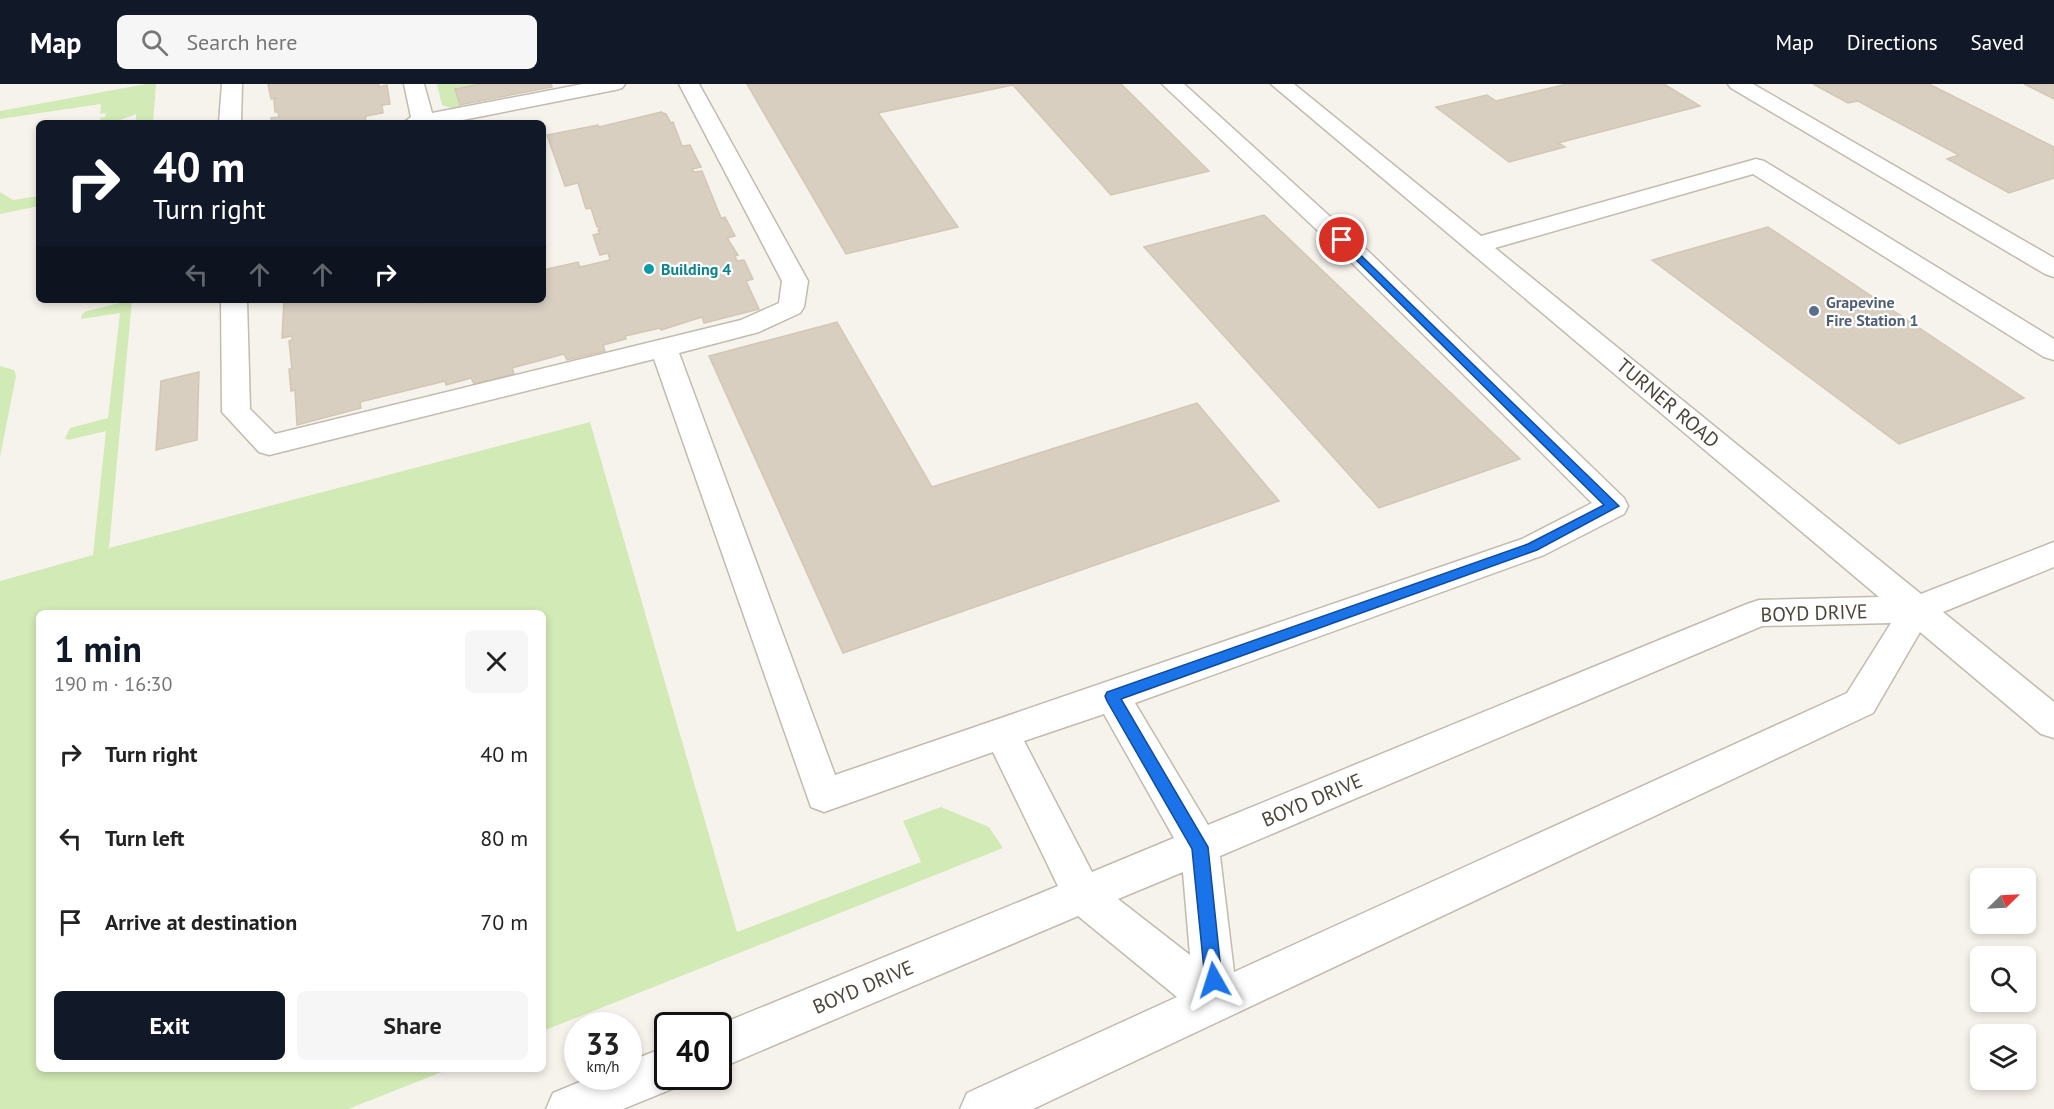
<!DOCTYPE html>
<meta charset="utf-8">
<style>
body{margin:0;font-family:"PT Sans",sans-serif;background:#f6f6f6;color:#222;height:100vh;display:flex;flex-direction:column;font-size:22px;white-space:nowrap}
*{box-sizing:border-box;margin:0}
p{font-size:20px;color:#767676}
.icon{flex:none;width:33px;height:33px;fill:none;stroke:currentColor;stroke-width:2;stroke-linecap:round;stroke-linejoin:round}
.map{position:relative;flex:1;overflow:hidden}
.sheet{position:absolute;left:36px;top:526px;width:510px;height:462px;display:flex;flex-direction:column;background:#fff;border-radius:9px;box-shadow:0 3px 9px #0003}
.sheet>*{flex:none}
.guide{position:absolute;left:36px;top:36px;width:510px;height:183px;border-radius:9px;box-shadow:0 3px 9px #0003;background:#111827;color:#fff;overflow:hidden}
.needle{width:39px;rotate:66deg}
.tools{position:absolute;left:1970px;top:784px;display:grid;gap:12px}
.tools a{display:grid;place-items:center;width:66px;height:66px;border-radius:9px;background:#fff;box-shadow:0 3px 9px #0003;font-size:30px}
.speed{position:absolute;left:564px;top:928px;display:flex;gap:12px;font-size:30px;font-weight:700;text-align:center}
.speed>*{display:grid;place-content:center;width:78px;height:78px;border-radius:50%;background:#fff;box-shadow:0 3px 9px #0003;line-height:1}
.speed small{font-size:15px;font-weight:400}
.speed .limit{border:3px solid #111;border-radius:9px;background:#fff;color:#111}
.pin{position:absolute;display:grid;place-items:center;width:51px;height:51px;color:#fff;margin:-26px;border:3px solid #fff;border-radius:50%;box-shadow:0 2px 6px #0007}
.me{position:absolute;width:66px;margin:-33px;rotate:354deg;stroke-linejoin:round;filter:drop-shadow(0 0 4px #0008)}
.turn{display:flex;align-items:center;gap:21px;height:126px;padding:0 18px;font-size:27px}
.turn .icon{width:78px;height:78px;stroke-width:2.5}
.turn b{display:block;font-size:42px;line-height:51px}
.lanes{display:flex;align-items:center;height:57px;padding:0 18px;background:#0003;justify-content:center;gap:30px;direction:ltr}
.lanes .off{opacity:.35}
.round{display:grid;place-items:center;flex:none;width:63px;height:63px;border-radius:9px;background:#f6f6f6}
.headline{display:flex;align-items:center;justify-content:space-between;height:102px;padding:0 18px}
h1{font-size:36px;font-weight:600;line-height:45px;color:#111827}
.cta{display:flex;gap:12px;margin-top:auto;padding:12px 18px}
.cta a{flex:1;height:69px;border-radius:9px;background:#111827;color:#fff;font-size:24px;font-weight:600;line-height:69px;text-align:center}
.cta a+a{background:#f6f6f6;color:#222}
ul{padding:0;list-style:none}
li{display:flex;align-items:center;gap:18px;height:84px;padding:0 18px}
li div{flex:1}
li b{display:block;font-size:22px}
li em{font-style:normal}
header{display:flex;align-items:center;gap:36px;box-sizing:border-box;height:84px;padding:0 30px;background:#111827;color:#fff}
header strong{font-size:28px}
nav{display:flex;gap:33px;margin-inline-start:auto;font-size:21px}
.search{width:420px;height:54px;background:#f6f6f6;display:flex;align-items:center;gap:15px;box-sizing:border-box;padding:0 21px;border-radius:9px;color:#767676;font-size:22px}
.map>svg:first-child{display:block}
.green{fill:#d2eab5}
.building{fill:#d8cfc1;stroke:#d3c7b4;stroke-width:1.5}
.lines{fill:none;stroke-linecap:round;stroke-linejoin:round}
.minor-casing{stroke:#c2bbae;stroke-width:3}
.minor{fill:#fff;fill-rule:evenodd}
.route{fill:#1a73e8;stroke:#114b97;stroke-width:1.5}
.culture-dot{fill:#0f9aa8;stroke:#fff;stroke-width:2}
.service-dot{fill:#5c6f8a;stroke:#fff;stroke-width:2}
.labels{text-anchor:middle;stroke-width:4.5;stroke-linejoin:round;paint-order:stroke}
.far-culture-label{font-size:16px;font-weight:bold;fill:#0d838f;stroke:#fff;text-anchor:start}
.far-service-label{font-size:16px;font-weight:bold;fill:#4e5e75;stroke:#fff;text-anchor:start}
.street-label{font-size:20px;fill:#4b4439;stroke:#fff}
</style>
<header>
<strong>Map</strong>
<div class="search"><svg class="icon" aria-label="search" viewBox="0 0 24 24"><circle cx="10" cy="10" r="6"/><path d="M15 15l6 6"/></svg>Search here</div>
<nav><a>Map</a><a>Directions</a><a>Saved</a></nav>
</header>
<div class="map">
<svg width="2054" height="1025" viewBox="0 0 2054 1025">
<rect width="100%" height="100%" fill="#f6f3ec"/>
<!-- green -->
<g class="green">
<polygon points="146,0 156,0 153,39 136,39 136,30 112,39 100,39 100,34 105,33 106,29 100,30 101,20 0,35 0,27"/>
<polygon points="437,0 478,0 456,4 461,23 451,24 442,21"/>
<polygon points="0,108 13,116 39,112 39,122 0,130"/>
<polygon points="120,216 132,216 109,464 590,338 737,848 921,778 903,737 941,723 989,743 1003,764 543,947 543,530 39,530 39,986 447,986 348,1025 0,1025 0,497 93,471 106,347 68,356 65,354 70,344 108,334 120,229 81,235 82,230 87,227 120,219"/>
<polygon points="0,282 14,286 16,292 0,373"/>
</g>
<!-- building -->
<g class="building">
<polygon points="268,0 379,0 379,3 387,1 390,20 382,21 383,29 366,32 365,39 272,39 271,34 279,33 278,28 275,28 274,16 277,14 271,15"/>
<polygon points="480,0 551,0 552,3 460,21 455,5"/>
<polygon points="747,0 1121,0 1209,87 1111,111 1013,1 878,29 958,143 846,170"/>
<polygon points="1567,0 1664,0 1700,22 1558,59 1565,63 1509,78 1436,23 1487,11 1496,17"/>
<polygon points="1813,0 1929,0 2054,63 2054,94 2009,109 1947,75 1959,71 1858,17 1848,19"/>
<polygon points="2024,0 2054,0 2054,15"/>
<polygon points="661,28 666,30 671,39 673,38 682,62 690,61 701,83 692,85 694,88 702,87 721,134 725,133 735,152 727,154 738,171 735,172 737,177 744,176 753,195 746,197 759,225 704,239 702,233 661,246 660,244 625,252 626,255 603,261 605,267 567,276 564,270 512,284 514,290 474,300 471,294 446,301 445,297 360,318 361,324 297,341 295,306 291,307 289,285 292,285 289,257 292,256 292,252 282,254 284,216 419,216 419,219 432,216 543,216 543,186 578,178 580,183 610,176 608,169 600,171 593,151 600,149 598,146 601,143 597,143 591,124 586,125 578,99 565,102 547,51 598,41 599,43"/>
<polygon points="1264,131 1520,375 1379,424 1144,163"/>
<polygon points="1768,143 2024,314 1899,360 1652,176"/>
<polygon points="837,238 932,403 1197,319 1279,417 843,569 709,272"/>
<polygon points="199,288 197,356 156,366 161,297"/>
</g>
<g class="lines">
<!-- minor casing -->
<g class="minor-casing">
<g id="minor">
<polygon points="222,0 242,0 241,39 219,39"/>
<polygon points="404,0 424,0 432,29 583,0 625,0 622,4 615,6 447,39 403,39 411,33"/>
<path d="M 679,0 L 699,0 L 808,197 L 804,223 L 800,229 L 759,248 L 679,269 L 835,691 L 1522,455 L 1592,419 L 1350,177 L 1162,0 L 1184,0 L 1368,167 L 1624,414 L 1628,422 L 1624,430 L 1544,471 L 1135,619 L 1208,741 L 1747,520 L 1759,516 L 1879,513 L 1271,0 L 1294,0 L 1481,152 L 1756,75 L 1764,77 L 2054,255 L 2054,276 L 2044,273 L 1753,90 L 1495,164 L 1921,510 L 2054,458 L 2054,483 L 1943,528 L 2054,618 L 2054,654 L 2041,650 L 1920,548 L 1873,629 L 1033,1025 L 960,1025 L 967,1009 L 1177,913 L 1078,832 L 718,985 L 718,942 L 716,942 L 1058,802 L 993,668 L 824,728 L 811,723 L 654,275 L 269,371 L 259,368 L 222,328 L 221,216 L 247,216 L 250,325 L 275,350 L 741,236 L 779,219 L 782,197 ZM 1891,539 L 1847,609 L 1234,888 L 1220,772 L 1762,542 ZM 1104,630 L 1174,754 L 1092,788 L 1024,657 ZM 1183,788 L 1190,871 L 1118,815 Z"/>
<polygon points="1728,0 1753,0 2054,174 2054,193 2045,190 1731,4"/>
<polygon points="668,962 668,993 686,993 684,1000 623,1025 546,1025 553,1009 592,993 628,993 628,978"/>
</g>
</g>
<!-- minor -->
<use href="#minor" class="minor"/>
</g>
<!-- route -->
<polygon class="route" points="1342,153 1619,422 1537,466 1121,615 1208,763 1222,896 1220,902 1214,905 1207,902 1205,896 1192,765 1107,617 1105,612 1107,608 1528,460 1604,421 1338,158 1338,154"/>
<!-- markers -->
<circle class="culture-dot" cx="649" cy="185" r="6"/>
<circle class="service-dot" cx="1814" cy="227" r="6"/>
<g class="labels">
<!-- far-culture labels -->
<g class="far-culture-label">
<text x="661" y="191">Building 4</text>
</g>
<!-- far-service labels -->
<g class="far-service-label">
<text x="1826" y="224">Grapevine<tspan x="1826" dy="18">Fire Station 1</tspan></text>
</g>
<!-- street labels -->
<g class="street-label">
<text transform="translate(1668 319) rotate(40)" y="7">TURNER ROAD</text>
<text transform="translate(1814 529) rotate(-2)" y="7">BOYD DRIVE</text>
<text transform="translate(1312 716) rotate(-23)" y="7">BOYD DRIVE</text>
<text transform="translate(863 903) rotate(-23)" y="7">BOYD DRIVE</text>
</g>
</g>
</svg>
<div class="tools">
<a><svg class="needle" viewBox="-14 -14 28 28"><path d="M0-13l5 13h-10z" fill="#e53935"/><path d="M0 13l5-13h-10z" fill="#767676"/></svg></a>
<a><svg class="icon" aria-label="search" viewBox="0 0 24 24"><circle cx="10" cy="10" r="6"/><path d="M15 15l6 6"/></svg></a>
<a><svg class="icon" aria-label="layers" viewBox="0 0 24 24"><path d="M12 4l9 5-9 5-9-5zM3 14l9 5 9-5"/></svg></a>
</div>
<div class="speed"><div>33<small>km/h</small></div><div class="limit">40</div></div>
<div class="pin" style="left:1342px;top:156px;background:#d93025"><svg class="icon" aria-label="arrive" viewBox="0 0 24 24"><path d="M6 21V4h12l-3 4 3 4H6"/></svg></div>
<svg class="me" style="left:1214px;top:896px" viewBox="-20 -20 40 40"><path d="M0-17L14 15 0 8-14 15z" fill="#1a73e8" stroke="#fff" stroke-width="4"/></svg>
<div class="guide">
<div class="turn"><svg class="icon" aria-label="right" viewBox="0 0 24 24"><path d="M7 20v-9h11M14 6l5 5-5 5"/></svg><div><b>40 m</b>Turn right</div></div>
<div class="lanes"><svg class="icon off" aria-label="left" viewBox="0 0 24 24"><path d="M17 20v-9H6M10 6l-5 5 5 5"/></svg><svg class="icon off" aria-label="ahead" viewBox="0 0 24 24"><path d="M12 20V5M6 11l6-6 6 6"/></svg><svg class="icon off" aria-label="ahead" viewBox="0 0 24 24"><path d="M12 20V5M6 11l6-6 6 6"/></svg><svg class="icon" aria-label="right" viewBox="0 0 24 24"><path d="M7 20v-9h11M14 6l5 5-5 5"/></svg></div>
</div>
<section class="sheet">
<div class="headline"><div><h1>1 min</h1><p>190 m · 16:30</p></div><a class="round"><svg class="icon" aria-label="close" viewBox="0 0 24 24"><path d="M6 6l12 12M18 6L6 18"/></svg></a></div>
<ul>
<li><svg class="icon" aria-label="right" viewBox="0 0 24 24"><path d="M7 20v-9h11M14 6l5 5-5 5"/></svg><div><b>Turn right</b></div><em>40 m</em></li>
<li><svg class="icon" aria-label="left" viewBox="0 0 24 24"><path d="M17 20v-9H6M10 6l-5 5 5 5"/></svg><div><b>Turn left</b></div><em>80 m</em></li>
<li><svg class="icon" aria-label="arrive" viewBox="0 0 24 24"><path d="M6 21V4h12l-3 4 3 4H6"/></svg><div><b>Arrive at destination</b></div><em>70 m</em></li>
</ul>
<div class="cta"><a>Exit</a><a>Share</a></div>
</section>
</div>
